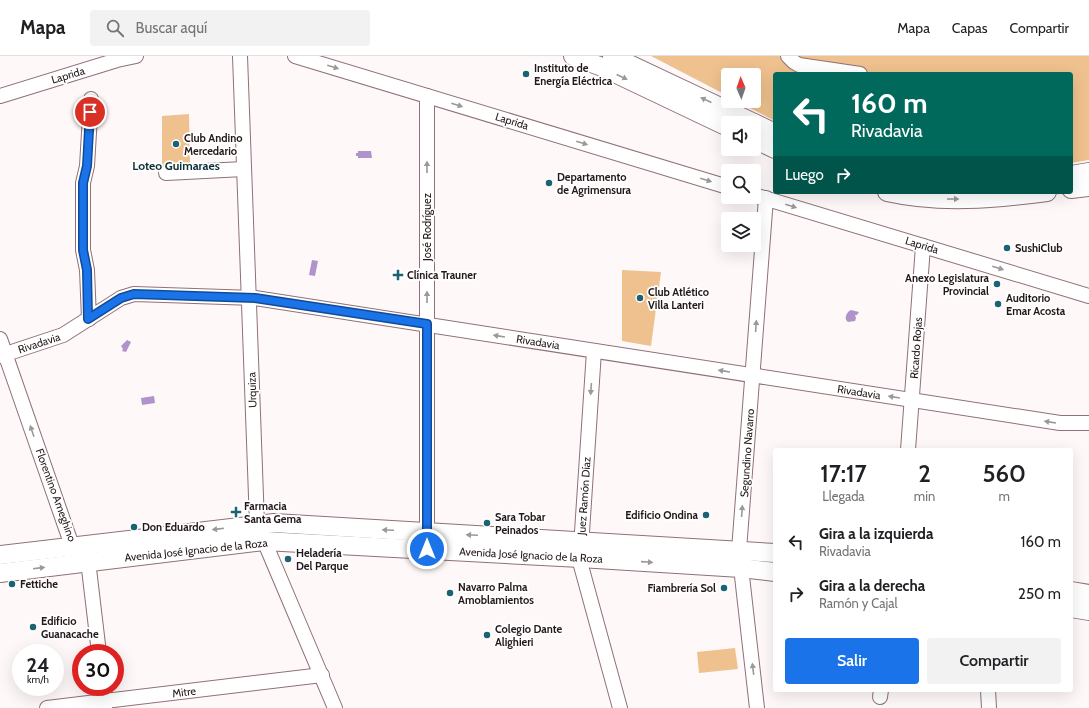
<!DOCTYPE html>
<html lang="es">
<meta charset="utf-8">
<style>
body{margin:0;font-family:Cabin,sans-serif;background:#f2f2f2;color:#202124;height:100vh;display:flex;flex-direction:column;font-size:15px;white-space:nowrap}
*{box-sizing:border-box;margin:0}
p{font-size:13px;color:#757577}
.icon{flex:none;width:22px;height:22px;fill:none;stroke:currentColor;stroke-width:2;stroke-linecap:round;stroke-linejoin:round}
.map{position:relative;flex:1;overflow:hidden}
.side{position:absolute;left:773px;top:392px;width:300px;height:244px;display:flex;flex-direction:column;background:#fff;border-radius:4px;box-shadow:0 4px 16px #0002}
.side>*{flex:none}
.guide{position:absolute;left:773px;top:16px;width:300px;height:122px;border-radius:4px;box-shadow:0 4px 16px #0002;background:#00695c;color:#fff;overflow:hidden}
.needle{width:26px;rotate:358deg}
.tools{position:absolute;left:721px;top:12px;display:grid;gap:8px}
.tools a{display:grid;place-items:center;width:40px;height:40px;border-radius:4px;background:#fff;box-shadow:0 4px 16px #0002;font-size:20px}
.speed{position:absolute;left:12px;top:588px;display:flex;gap:8px;font-size:20px;font-weight:700;text-align:center}
.speed>*{display:grid;place-content:center;width:52px;height:52px;border-radius:50%;background:#fff;box-shadow:0 4px 16px #0002;line-height:1}
.speed small{font-size:10px;font-weight:400}
.speed .limit{border:6px solid #d22;background:#fff;color:#111}
.pin{position:absolute;display:grid;place-items:center;width:34px;height:34px;color:#fff;margin:-17px;border:2px solid #fff;border-radius:50%;box-shadow:0 1px 4px #0007}
.me{position:absolute;width:44px;margin:-22px;rotate:0deg;stroke-linejoin:round;filter:drop-shadow(0 0 3px #0008)}
.turn{display:flex;align-items:center;gap:14px;height:84px;padding:0 12px;font-size:18px}
.turn .icon{width:52px;height:52px;stroke-width:2.5}
.turn b{display:block;font-size:28px;line-height:34px}
.then{display:flex;align-items:center;height:38px;padding:0 12px;background:#0003;gap:8px;font-size:15px}
.eta{display:flex;justify-content:space-evenly;align-items:center;height:68px;text-align:center}
.eta b{font-size:24px;font-weight:600;line-height:28px}
.button{display:flex;gap:8px;margin-top:auto;padding:8px 12px}
.button a{flex:1;height:46px;border-radius:4px;background:#1a73e8;color:#fff;font-size:16px;font-weight:600;line-height:46px;text-align:center}
.button a+a{background:#f2f2f2;color:#202124}
ul{padding:0;list-style:none}
li{display:flex;align-items:center;gap:12px;height:52px;padding:0 12px}
li div{flex:1}
li b{display:block;font-size:15px}
li em{font-style:normal}
header{display:flex;align-items:center;gap:24px;box-sizing:border-box;height:56px;padding:0 20px;background:#fff;border-bottom:1px solid #e0e0e0}
header strong{font-size:19px}
nav{display:flex;gap:22px;margin-inline-start:auto;font-size:14px}
.search{width:280px;height:36px;background:#f2f2f2;display:flex;align-items:center;gap:10px;box-sizing:border-box;padding:0 14px;border-radius:4px;color:#757577;font-size:15px}
.map>svg:first-child{display:block}
.green{fill:#efc18e}
.water{fill:#af93ca}
.lines{fill:none;stroke-linecap:round;stroke-linejoin:round}
.minor-casing{stroke:#8f7176;stroke-width:16}
.major-casing{stroke:#8f7176;stroke-width:20}
.minor{stroke:#fff;stroke-width:14}
.major{stroke:#fff;stroke-width:18}
.oneway{fill:#9c9798}
.route-casing{stroke:#114b97;stroke-width:10}
.route{stroke:#1a73e8;stroke-width:7}
.poi-dot{fill:#1b6272;stroke:#fff;stroke-width:1.5}
.labels{text-anchor:middle;stroke-width:3.5;stroke-linejoin:round;paint-order:stroke}
.poi-label{font-size:11px;font-weight:bold;fill:#24181a;stroke:#fff;text-anchor:start}
.street-label{font-size:11px;fill:#24181a;stroke:#fff}
.neighbourhood-label{font-size:12px;font-weight:bold;fill:#0e2f36;stroke:#fff}
</style>
<header>
<strong>Mapa</strong>
<div class="search"><svg class="icon" aria-label="search" viewBox="0 0 24 24"><circle cx="10" cy="10" r="6"/><path d="M15 15l6 6"/></svg>Buscar aquí</div>
<nav><a>Mapa</a><a>Capas</a><a>Compartir</a></nav>
</header>
<div class="map">
<svg width="1089" height="652" viewBox="0 0 1089 652">
<rect width="100%" height="100%" fill="#fff8f9"/>
<!-- green -->
<g class="green">
<polygon points="651,0 1089,0 1089,104 1071,107 1071,18 775,18 775,65 737,45 754,45 754,19 728,19 728,40"/>
<polygon points="189,58 190,109 162,110 162,60"/>
<polygon points="622,214 661,216 651,290 622,285"/>
<polygon points="735,592 738,613 699,617 697,596"/>
</g>
<!-- water -->
<g class="water">
<polygon points="358,95 371,95 372,102 358,102 358,100 356,100 356,97 358,97"/>
<polygon points="312,204 318,205 315,220 309,219"/>
<path d="M 851,254 L 859,256 L 857,259 L 855,259 L 856,262 L 855,265 L 848,266 L 846,264 C 845,260 847,256 851,254 Z"/>
<polygon points="127,284 131,286 126,296 122,295 123,293 121,290"/>
<polygon points="154,340 155,347 142,349 141,342"/>
</g>
<g class="lines">
<!-- minor casing -->
<g class="minor-casing">
<g id="minor">
<polyline points="240,0 257,468 335,652"/>
<polyline points="295,0 728,131"/>
<polyline points="788,0 794,6 799,9 860,18"/>
<polyline points="0,40 117,4 136,0"/>
<polyline points="166,117 244,113"/>
<polyline points="754,139 1089,240"/>
<polyline points="89,263 87,214 83,194 83,127 87,110 91,43"/>
<polyline points="0,283 70,484 89,513 99,597"/>
<polyline points="594,295 580,506 620,652"/>
<polyline points="0,300 63,279 121,242 134,238 255,242 1060,367 1089,367"/>
<polyline points="908,394 923,190"/>
<polyline points="427,485 427,40"/>
<polyline points="103,631 105,652"/>
<polyline points="988,634 989,652"/>
<polyline points="880,641 881,634"/>
<polyline points="47,652 322,619"/>
<polyline points="757,652 739,494 766,142"/>
</g>
</g>
<!-- major casing -->
<g class="major-casing">
<g id="major">
<polyline points="573,0 602,11 728,71"/>
<polyline points="612,0 754,67"/>
<polyline points="754,67 775,77"/>
<polyline points="754,83 775,93"/>
<polyline points="1071,119 1089,116"/>
<polyline points="1071,133 1089,131"/>
<path d="M 887,136 C 940,148 993,143 1047,136"/>
<polyline points="0,499 274,467 775,497"/>
<polyline points="0,517 264,485 580,502 741,512 775,516"/>
<polyline points="1071,535 1089,538"/>
<polyline points="1071,552 1089,555"/>
</g>
</g>
<!-- minor -->
<use href="#minor" class="minor"/>
<!-- major -->
<use href="#major" class="major"/>
</g>
<!-- one-way arrows -->
<defs><path id="oneway-solid" d="M-6-.8H1V-3.2L6.5 0L1 3.2V.8H-6Z"/></defs>
<g class="oneway">
<use href="#oneway-solid" transform="translate(333 11) rotate(17)"/>
<use href="#oneway-solid" transform="translate(622 21) rotate(25)"/>
<use href="#oneway-solid" transform="translate(706 44) rotate(-155)"/>
<use href="#oneway-solid" transform="translate(457 49) rotate(17)"/>
<use href="#oneway-solid" transform="translate(582 87) rotate(17)"/>
<use href="#oneway-solid" transform="translate(427 111) rotate(-90)"/>
<use href="#oneway-solid" transform="translate(706 124) rotate(17)"/>
<use href="#oneway-solid" transform="translate(953 143)"/>
<use href="#oneway-solid" transform="translate(791 150) rotate(17)"/>
<use href="#oneway-solid" transform="translate(998 212) rotate(17)"/>
<use href="#oneway-solid" transform="translate(427 241) rotate(-90)"/>
<use href="#oneway-solid" transform="translate(756 270) rotate(-86)"/>
<use href="#oneway-solid" transform="translate(499 280) rotate(-171)"/>
<use href="#oneway-solid" transform="translate(724 315) rotate(-171)"/>
<use href="#oneway-solid" transform="translate(591 333) rotate(94)"/>
<use href="#oneway-solid" transform="translate(894 341) rotate(-171)"/>
<use href="#oneway-solid" transform="translate(1050 366) rotate(-171)"/>
<use href="#oneway-solid" transform="translate(32 375) rotate(-109)"/>
<use href="#oneway-solid" transform="translate(742 455) rotate(-86)"/>
<use href="#oneway-solid" transform="translate(218 473) rotate(173)"/>
<use href="#oneway-solid" transform="translate(388 474) rotate(-177)"/>
<use href="#oneway-solid" transform="translate(472 479) rotate(-177)"/>
<use href="#oneway-solid" transform="translate(647 506) rotate(4)"/>
<use href="#oneway-solid" transform="translate(39 512) rotate(-7)"/>
<use href="#oneway-solid" transform="translate(753 613) rotate(-97)"/>
</g>
<g class="lines">
<!-- route casing -->
<g class="route-casing">
<polyline id="route" points="90,56 87,110 83,127 83,194 87,214 88,263 121,242 134,238 255,242 427,268 427,493"/>
</g>
<!-- route -->
<use href="#route" class="route"/>
</g>
<!-- markers -->
<g class="poi-dot">
<circle cx="526" cy="18" r="4"/>
<circle cx="176" cy="88" r="4"/>
<circle cx="549" cy="127" r="4"/>
<circle cx="1007" cy="192" r="4"/>
<path d="M396 213h4v4h4v4h-4v4h-4v-4h-4v-4h4z"/>
<circle cx="997" cy="228" r="4"/>
<circle cx="640" cy="242" r="4"/>
<circle cx="998" cy="248" r="4"/>
<path d="M234 450h4v4h4v4h-4v4h-4v-4h-4v-4h4z"/>
<circle cx="706" cy="459" r="4"/>
<circle cx="487" cy="467" r="4"/>
<circle cx="134" cy="471" r="4"/>
<circle cx="288" cy="503" r="4"/>
<circle cx="12" cy="528" r="4"/>
<circle cx="724" cy="532" r="4"/>
<circle cx="450" cy="537" r="4"/>
<circle cx="33" cy="571" r="4"/>
<circle cx="487" cy="579" r="4"/>
</g>
<g class="labels">
<!-- poi labels -->
<g class="poi-label">
<text x="534" y="16">Instituto de<tspan x="534" dy="13">Energía Eléctrica</tspan></text>
<text x="184" y="86">Club Andino<tspan x="184" dy="13">Mercedario</tspan></text>
<text x="557" y="125">Departamento<tspan x="557" dy="13">de Agrimensura</tspan></text>
<text x="1015" y="196">SushiClub</text>
<text x="407" y="223">Clínica Trauner</text>
<text x="989" y="226" text-anchor="end">Anexo Legislatura<tspan x="989" dy="13">Provincial</tspan></text>
<text x="648" y="240">Club Atlético<tspan x="648" dy="13">Villa Lanteri</tspan></text>
<text x="1006" y="246">Auditorio<tspan x="1006" dy="13">Emar Acosta</tspan></text>
<text x="244" y="454">Farmacia<tspan x="244" dy="13">Santa Gema</tspan></text>
<text x="698" y="463" text-anchor="end">Edificio Ondina</text>
<text x="495" y="465">Sara Tobar<tspan x="495" dy="13">Peinados</tspan></text>
<text x="142" y="475">Don Eduardo</text>
<text x="296" y="501">Heladería<tspan x="296" dy="13">Del Parque</tspan></text>
<text x="20" y="532">Fettiche</text>
<text x="458" y="535">Navarro Palma<tspan x="458" dy="13">Amoblamientos</tspan></text>
<text x="716" y="536" text-anchor="end">Fiambrería Sol</text>
<text x="41" y="569">Edificio<tspan x="41" dy="13">Guanacache</tspan></text>
<text x="495" y="577">Colegio Dante<tspan x="495" dy="13">Alighieri</tspan></text>
</g>
<!-- street labels -->
<g class="street-label">
<text transform="translate(68 19) rotate(-17)" y="4">Laprida</text>
<text transform="translate(512 65) rotate(17)" y="4">Laprida</text>
<text transform="translate(427 171) rotate(-90)" y="4">José Rodríguez</text>
<text transform="translate(922 189) rotate(17)" y="4">Laprida</text>
<text transform="translate(538 286) rotate(9)" y="4">Rivadavia</text>
<text transform="translate(39 287) rotate(-18)" y="4">Rivadavia</text>
<text transform="translate(916 292) rotate(-86)" y="4">Ricardo Rojas</text>
<text transform="translate(252 334) rotate(-92)" y="4">Urquiza</text>
<text transform="translate(859 336) rotate(9)" y="4">Rivadavia</text>
<text transform="translate(747 397) rotate(-86)" y="4">Segundino Navarro</text>
<text transform="translate(56 439) rotate(70)" y="4">Florentino Ameghino</text>
<text transform="translate(584 440) rotate(-86)" y="4">Juez Ramón Díaz</text>
<text transform="translate(196 494) rotate(-6)" y="4">Avenida José Ignacio de la Roza</text>
<text transform="translate(531 499) rotate(3)" y="4">Avenida José Ignacio de la Roza</text>
<text transform="translate(184 636) rotate(-7)" y="4">Mitre</text>
</g>
<!-- neighbourhood labels -->
<g class="neighbourhood-label">
<text x="176" y="114">Loteo Guimaraes</text>
</g>
</g>
</svg>
<div class="tools">
<a><svg class="needle" viewBox="-14 -14 28 28"><path d="M0-13l5 13h-10z" fill="#e53935"/><path d="M0 13l5-13h-10z" fill="#757577"/></svg></a>
<a><svg class="icon" aria-label="sound" viewBox="0 0 24 24"><path d="M4 9h4l5-4v14l-5-4H4zM17 9q2 3 0 6"/></svg></a>
<a><svg class="icon" aria-label="search" viewBox="0 0 24 24"><circle cx="10" cy="10" r="6"/><path d="M15 15l6 6"/></svg></a>
<a><svg class="icon" aria-label="layers" viewBox="0 0 24 24"><path d="M12 4l9 5-9 5-9-5zM3 14l9 5 9-5"/></svg></a>
</div>
<div class="speed"><div>24<small>km/h</small></div><div class="limit">30</div></div>
<div class="pin" style="left:90px;top:56px;background:#d93025"><svg class="icon" aria-label="arrive" viewBox="0 0 24 24"><path d="M6 21V4h12l-3 4 3 4H6"/></svg></div>
<svg class="me" style="left:427px;top:493px" viewBox="-20 -20 40 40"><circle r="17" fill="#1a73e8" stroke="#fff" stroke-width="3"/><path d="M0-11L8 9 0 5-8 9z" fill="#fff"/></svg>
<div class="guide">
<div class="turn"><svg class="icon" aria-label="left" viewBox="0 0 24 24"><path d="M17 20v-9H6M10 6l-5 5 5 5"/></svg><div><b>160 m</b>Rivadavia</div></div>
<div class="then">Luego<svg class="icon" aria-label="right" viewBox="0 0 24 24"><path d="M7 20v-9h11M14 6l5 5-5 5"/></svg></div>
</div>
<section class="side">
<div class="eta">
<div><b>17:17</b><p>Llegada</p></div>
<div><b>2</b><p>min</p></div>
<div><b>560</b><p>m</p></div>
</div>
<ul>
<li><svg class="icon" aria-label="left" viewBox="0 0 24 24"><path d="M17 20v-9H6M10 6l-5 5 5 5"/></svg><div><b>Gira a la izquierda</b><p>Rivadavia</p></div><em>160 m</em></li>
<li><svg class="icon" aria-label="right" viewBox="0 0 24 24"><path d="M7 20v-9h11M14 6l5 5-5 5"/></svg><div><b>Gira a la derecha</b><p>Ramón y Cajal</p></div><em>250 m</em></li>
</ul>
<div class="button"><a>Salir</a><a>Compartir</a></div>
</section>
</div>
